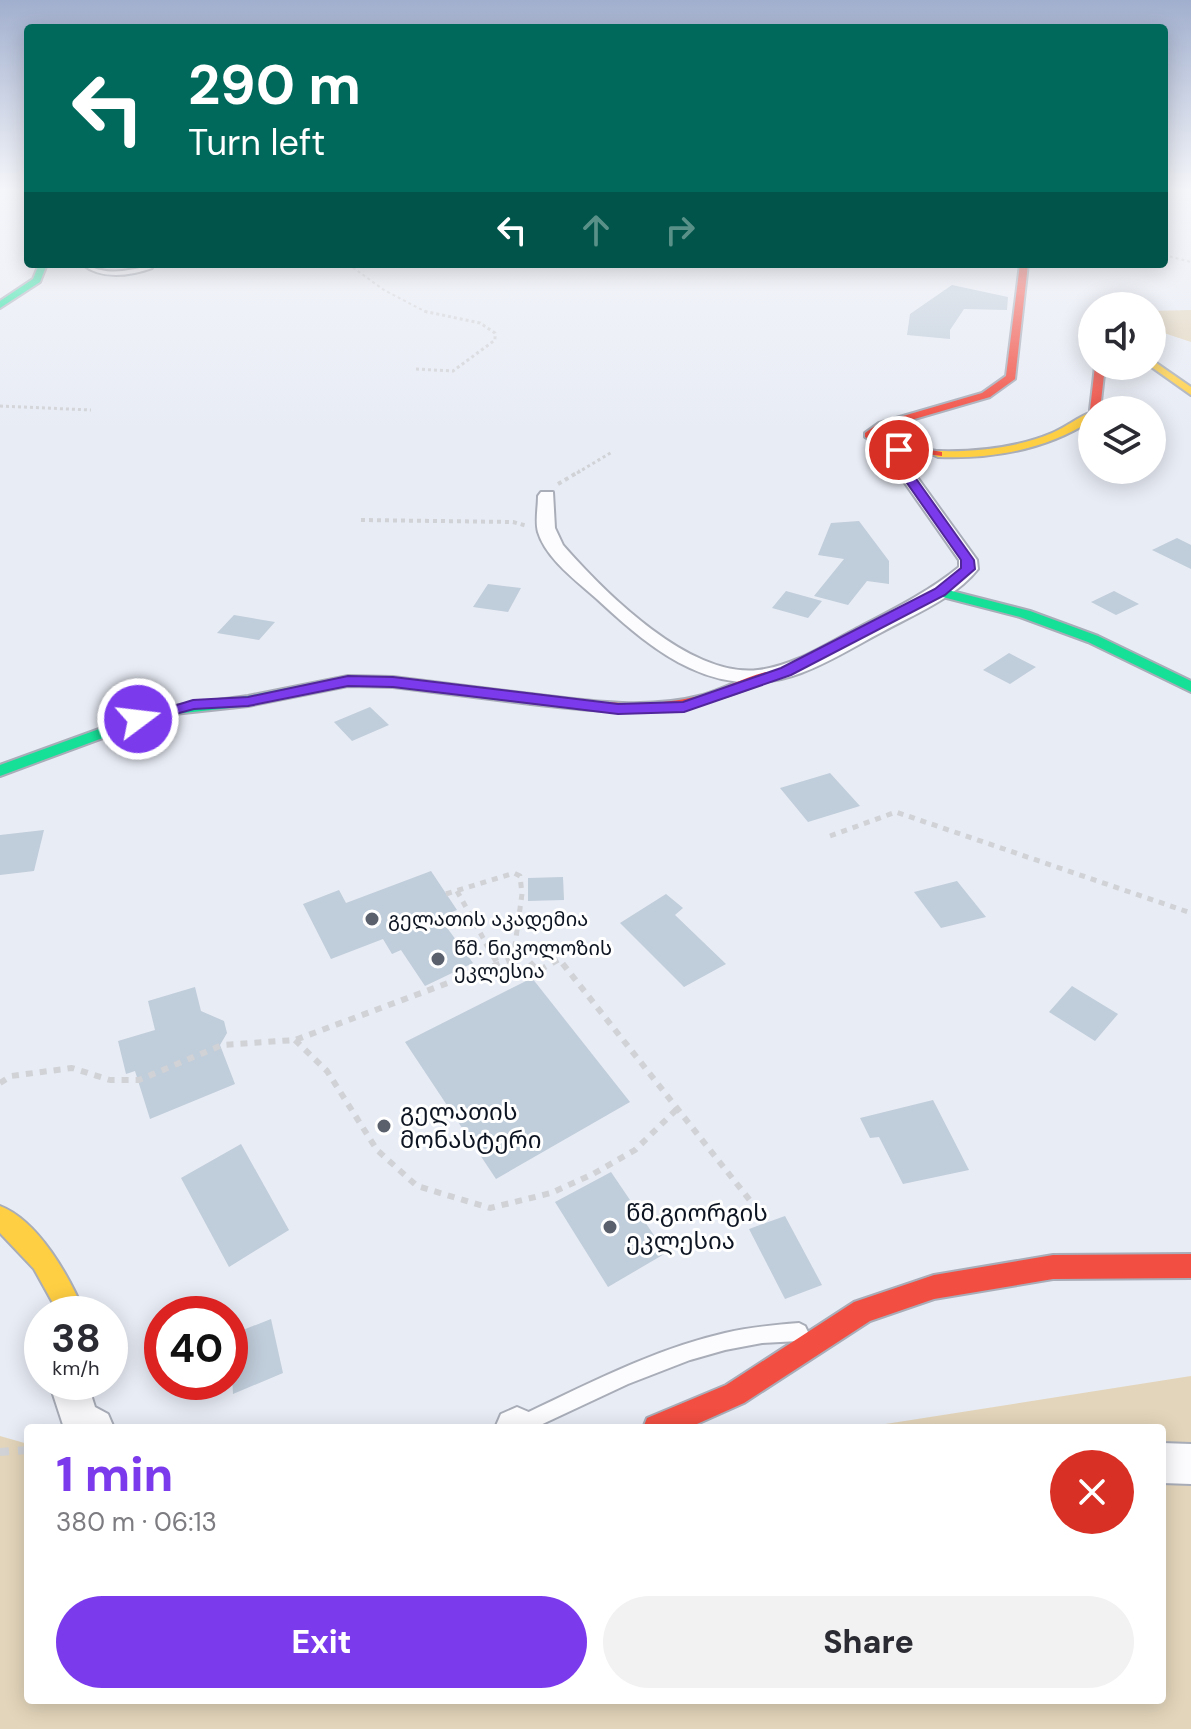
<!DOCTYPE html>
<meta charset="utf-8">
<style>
body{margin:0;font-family:"DM Sans","Noto Sans Georgian",sans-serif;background:#f2f2f3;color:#2b2b33;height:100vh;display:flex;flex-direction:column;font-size:30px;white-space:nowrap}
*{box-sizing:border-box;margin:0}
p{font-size:26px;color:#7c7c81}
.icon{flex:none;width:44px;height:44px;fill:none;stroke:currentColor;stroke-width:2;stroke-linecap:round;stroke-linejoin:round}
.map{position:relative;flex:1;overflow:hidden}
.drawer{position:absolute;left:24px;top:1424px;width:1142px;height:280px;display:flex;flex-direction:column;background:#fff;border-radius:8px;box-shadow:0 4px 20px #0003}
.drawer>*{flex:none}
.guide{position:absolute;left:24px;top:24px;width:1144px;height:244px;border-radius:8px;box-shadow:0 4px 20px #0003;background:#00695c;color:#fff;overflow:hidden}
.tools{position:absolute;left:1078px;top:292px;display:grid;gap:16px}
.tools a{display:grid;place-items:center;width:88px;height:88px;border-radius:50%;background:#fff;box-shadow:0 4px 20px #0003;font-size:40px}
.speed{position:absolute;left:24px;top:1296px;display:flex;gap:16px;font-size:40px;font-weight:700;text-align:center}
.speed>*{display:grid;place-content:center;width:104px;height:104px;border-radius:50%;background:#fff;box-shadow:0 4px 20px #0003;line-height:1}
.speed small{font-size:20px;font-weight:400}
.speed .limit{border:12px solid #d22;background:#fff;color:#111}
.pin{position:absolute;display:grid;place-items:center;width:68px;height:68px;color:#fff;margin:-34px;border:4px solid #fff;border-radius:50%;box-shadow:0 2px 8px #0007}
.me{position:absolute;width:88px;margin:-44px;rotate:75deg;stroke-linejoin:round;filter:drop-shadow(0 0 6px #0008)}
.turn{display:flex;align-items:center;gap:28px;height:168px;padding:0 32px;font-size:36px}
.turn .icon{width:104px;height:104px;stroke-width:2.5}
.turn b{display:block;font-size:56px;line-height:68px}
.lanes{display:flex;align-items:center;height:76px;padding:0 32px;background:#0003;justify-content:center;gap:40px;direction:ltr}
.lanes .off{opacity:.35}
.round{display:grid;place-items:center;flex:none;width:84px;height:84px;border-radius:42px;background:#f2f2f3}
.headline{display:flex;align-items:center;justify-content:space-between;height:136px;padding:0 32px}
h1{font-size:48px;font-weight:800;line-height:60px;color:#7c3aed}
.cta{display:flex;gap:16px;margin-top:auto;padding:16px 32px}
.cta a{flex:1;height:92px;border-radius:48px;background:#7c3aed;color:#fff;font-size:32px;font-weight:800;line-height:92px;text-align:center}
.cta a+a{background:#f2f2f3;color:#2b2b33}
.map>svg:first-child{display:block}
.green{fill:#e3d5bb}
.building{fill:#c0cdda}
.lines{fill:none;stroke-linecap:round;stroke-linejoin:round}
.lane-casing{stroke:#a8adb8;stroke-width:4}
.street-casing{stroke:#a8adb8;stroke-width:4}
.fast-casing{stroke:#a8adb8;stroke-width:4}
.slow-casing{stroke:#a8adb8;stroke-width:4}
.jam-casing{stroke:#a8adb8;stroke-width:4}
.path-far5{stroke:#d0d2d6;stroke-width:2;stroke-dasharray:3 3;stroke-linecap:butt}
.path-far4{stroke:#d0d2d6;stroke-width:3;stroke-dasharray:3 3;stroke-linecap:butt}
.path-far3{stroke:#d0d2d6;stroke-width:4;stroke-dasharray:4 4;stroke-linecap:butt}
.path-far2{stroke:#d0d2d6;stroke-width:5;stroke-dasharray:6 6;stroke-linecap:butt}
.path-far1{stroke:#d0d2d6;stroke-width:6;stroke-dasharray:7 7;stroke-linecap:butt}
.path{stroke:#d0d2d6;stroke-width:8;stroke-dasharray:9 9;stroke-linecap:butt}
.lane{fill:#fcfcfe;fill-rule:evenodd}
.street{fill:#fcfcfe;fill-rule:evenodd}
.fast{fill:#16e098;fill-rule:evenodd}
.slow{fill:#ffcf43;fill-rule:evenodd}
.jam{fill:#f24e42;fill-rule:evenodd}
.route{fill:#7c3aed;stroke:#51269a;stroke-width:2}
.poi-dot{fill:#5a606c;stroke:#fff;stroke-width:3}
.labels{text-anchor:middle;stroke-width:6;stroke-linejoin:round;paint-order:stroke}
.poi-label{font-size:20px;fill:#0e1522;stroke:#fff;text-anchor:start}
.near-poi-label{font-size:24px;fill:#0e1522;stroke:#fff;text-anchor:start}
</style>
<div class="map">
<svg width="1191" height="1729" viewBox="0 0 1191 1729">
<rect width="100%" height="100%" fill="#e8ecf5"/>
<!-- green -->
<g class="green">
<polygon points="1191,310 1191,342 1152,329 1152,311"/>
<polygon points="1191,1376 1191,1729 0,1729 0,1436 28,1444 28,1700 1162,1700 1162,1428 860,1428"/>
</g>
<!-- building -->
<g class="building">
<polygon points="952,285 1008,297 1007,310 964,309 950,330 950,339 907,335 910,314"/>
<polygon points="859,521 889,561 889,584 867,581 848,605 814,596 844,559 818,555 831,523"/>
<polygon points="1177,538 1191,545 1191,569 1152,550"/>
<polygon points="488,584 521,588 508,612 473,607"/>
<polygon points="786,591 822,601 808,618 772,608"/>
<polygon points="1114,591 1139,604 1116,615 1091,602"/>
<polygon points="234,615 275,622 259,640 217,633"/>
<polygon points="1009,653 1036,667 1010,684 983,670"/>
<polygon points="370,707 389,725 352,741 334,722"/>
<polygon points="830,773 860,806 808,822 780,788"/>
<polygon points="44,830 34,871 0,875 0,835"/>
<polygon points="431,871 457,910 439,917 473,963 425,986 401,950 392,954 383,939 331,959 303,904 339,890 346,903"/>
<polygon points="563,877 564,900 528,901 528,878"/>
<polygon points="957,881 986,917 941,928 914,892"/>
<polygon points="666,894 683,908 675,915 726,964 684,987 620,923"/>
<polygon points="532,978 630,1102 496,1179 405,1042"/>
<polygon points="1072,986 1118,1014 1095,1041 1049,1012"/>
<polygon points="195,987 201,1011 224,1021 227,1033 220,1045 235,1084 150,1119 135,1071 126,1074 118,1041 155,1030 148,1001"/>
<polygon points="933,1100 969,1170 903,1184 879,1137 870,1138 860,1118"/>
<polygon points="241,1144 289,1230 229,1267 181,1178"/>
<polygon points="611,1172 666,1253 608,1287 555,1202"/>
<polygon points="785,1216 822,1285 785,1299 749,1229"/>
<polygon points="271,1319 283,1373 233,1394 230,1335"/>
</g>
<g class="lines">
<!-- lane casing -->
<g class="lane-casing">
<g id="lane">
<path d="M 82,264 C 90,264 93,269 101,270 C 117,274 134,269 149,266 L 152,268 C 130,276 101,280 82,264 Z"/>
<path d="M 799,1323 L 805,1326 L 808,1332 L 805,1338 L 799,1341 L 762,1343 L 725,1350 L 690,1360 L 628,1384 L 534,1428 L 512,1428 L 511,1425 L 514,1419 C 582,1387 651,1350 725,1333 C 750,1327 774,1325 799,1323 Z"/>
</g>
</g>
<!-- street casing -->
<g class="street-casing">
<g id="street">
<path d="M 899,445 L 907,450 L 909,466 L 977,560 L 978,569 C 955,598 913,615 882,632 C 855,646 829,663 801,673 C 718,704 655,653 598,600 C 578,582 546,559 538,532 C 535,521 538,508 538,496 L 541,492 L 553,492 L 555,528 L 563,545 C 605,593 690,678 758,670 C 793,666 823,646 854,630 C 890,611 927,593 959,567 L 959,560 L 893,466 L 891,450 Z"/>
<polygon points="49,1382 87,1382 95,1407 108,1414 114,1428 64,1428"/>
<polygon points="517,1407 531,1413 536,1428 495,1428 501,1414"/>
<polygon points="1162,1443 1191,1444 1191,1484 1162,1483"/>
</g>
</g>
<!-- fast casing -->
<g class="fast-casing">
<g id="fast">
<polygon points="39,264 47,264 40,282 0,308 0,301 33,279"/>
<polygon points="940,588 1030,611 1098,636 1191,681 1191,692 1088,642 1020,617 935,595 933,592"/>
<polygon points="348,676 393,677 531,694 539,699 531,704 393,687 348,686 248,706 165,715 0,776 0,765 157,708 248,696"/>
</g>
</g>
<!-- slow casing -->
<g class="slow-casing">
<g id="slow">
<polygon points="1152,360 1191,387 1191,395 1150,366"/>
<path d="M 1092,412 L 1092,420 C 1046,450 992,459 938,457 L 932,454 L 938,451 C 977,452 1016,448 1052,433 C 1066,427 1078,417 1092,412 Z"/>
<path d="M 0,1206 C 39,1221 70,1278 85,1314 L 59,1314 L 34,1269 L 0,1233 Z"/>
</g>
</g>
<!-- jam casing -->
<g class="jam-casing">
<g id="jam">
<polygon points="1020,264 1028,264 1015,379 990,397 887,427 876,435 890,443 942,452 942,456 887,449 865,437 865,433 879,423 982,393 1006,376"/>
<polygon points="1095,366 1105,366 1100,410 1092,410 1092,412 1090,410"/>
<path d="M 766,672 L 773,676 L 771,679 C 680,719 628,715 531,704 L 523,699 L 531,694 C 587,701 647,710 703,695 C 724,689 744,677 766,672 Z"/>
<polygon points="1191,1254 1191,1278 1053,1279 934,1299 870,1321 744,1403 688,1428 643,1428 647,1418 726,1385 854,1302 934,1275 1053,1255"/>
</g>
</g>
<!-- path-far5 -->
<g class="path-far5">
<polyline points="1164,255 1191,262"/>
<polyline points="348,264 384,290 428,313"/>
</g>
<!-- path-far4 -->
<g class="path-far4">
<polyline points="416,369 453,371 495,340 495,333 480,323 423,311"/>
<polyline points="0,406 91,410"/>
<polyline points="577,473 612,452"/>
</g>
<!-- path-far3 -->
<g class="path-far3">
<polyline points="558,484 580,471"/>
<polyline points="361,520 513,522 527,526"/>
</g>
<!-- path-far2 -->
<g class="path-far2">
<polyline points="830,836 896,812 1191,913"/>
<polyline points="457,891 487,945"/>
<polyline points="446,894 514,873 520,876 522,894 515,945"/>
</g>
<!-- path-far1 -->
<g class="path-far1">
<polyline points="486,943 498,964"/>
<polyline points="516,943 515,948 523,955"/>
<polyline points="295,1040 327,1071 377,1150 417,1186 490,1208 551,1193 593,1174 635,1150 678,1108"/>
<polyline points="0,1083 11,1076 72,1068 110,1080 139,1080 222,1045 295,1040 523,955 538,971 559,959 767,1222"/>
</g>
<!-- path -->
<polyline class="path" points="0,1452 28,1450"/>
<!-- lane -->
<use href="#lane" class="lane"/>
<!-- street -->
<use href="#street" class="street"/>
<!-- fast -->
<use href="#fast" class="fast"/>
<!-- slow -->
<use href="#slow" class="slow"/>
<!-- jam -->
<use href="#jam" class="jam"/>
</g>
<!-- sky -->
<linearGradient id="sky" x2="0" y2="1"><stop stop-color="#a1afce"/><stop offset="0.44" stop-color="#f5f6fa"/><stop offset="1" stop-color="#f5f6fa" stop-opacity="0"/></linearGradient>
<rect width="1191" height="431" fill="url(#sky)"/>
<!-- route -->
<polygon class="route" points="895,448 905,450 907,466 974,560 975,569 945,595 791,675 684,712 618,714 393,687 348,686 248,706 194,709 138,724 131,719 193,700 248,697 348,676 393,677 618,704 683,702 781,668 935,589 961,568 961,560 895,466"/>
<!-- markers -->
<g class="poi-dot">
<circle cx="372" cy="919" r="8"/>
<circle cx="438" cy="959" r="8"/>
<circle cx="384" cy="1126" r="8"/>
<circle cx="610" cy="1227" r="8"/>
</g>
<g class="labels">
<!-- poi labels -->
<g class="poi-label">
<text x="388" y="926">გელათის აკადემია</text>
<text x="454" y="955">წმ. ნიკოლოზის<tspan x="454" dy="23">ეკლესია</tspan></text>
</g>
<!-- near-poi labels -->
<g class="near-poi-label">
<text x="400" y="1120">გელათის<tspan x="400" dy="28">მონასტერი</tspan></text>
<text x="626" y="1221">წმ.გიორგის<tspan x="626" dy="28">ეკლესია</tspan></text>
</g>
</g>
</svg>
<div class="tools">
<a><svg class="icon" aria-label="sound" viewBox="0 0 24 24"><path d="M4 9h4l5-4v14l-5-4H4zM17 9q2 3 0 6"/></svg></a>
<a><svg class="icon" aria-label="layers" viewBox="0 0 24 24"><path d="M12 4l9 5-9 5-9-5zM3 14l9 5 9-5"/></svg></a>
</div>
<div class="speed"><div>38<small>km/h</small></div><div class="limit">40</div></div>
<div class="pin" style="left:899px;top:450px;background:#d93025"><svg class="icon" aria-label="arrive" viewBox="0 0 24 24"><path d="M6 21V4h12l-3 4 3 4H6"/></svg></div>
<svg class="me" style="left:138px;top:719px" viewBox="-20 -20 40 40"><circle r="17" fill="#7c3aed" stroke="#fff" stroke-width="3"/><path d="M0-11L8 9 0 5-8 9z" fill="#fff"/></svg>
<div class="guide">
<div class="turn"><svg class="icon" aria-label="left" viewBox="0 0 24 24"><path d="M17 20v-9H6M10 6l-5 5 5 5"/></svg><div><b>290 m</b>Turn left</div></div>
<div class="lanes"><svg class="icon" aria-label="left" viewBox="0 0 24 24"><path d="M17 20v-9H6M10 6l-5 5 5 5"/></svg><svg class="icon off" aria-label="ahead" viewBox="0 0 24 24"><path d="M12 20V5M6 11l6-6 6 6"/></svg><svg class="icon off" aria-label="right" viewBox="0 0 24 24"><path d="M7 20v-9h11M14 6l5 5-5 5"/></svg></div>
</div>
<section class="drawer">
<div class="headline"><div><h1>1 min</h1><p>380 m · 06:13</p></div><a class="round" style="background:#d93025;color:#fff"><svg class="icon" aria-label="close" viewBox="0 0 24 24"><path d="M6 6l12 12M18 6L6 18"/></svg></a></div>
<div class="cta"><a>Exit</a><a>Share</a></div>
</section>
</div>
